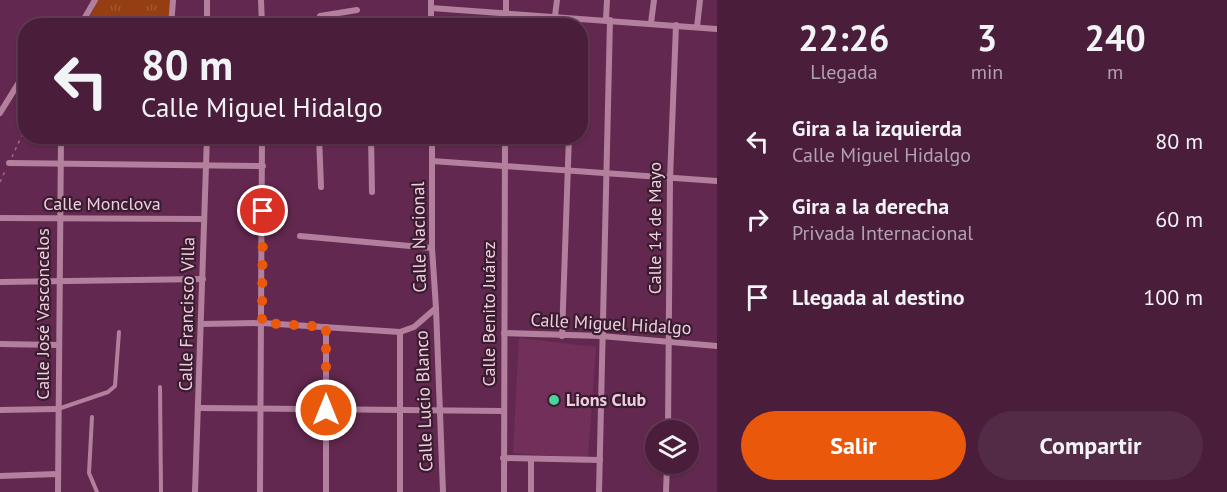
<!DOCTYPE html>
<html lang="es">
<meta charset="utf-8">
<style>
body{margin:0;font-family:"PT Sans",sans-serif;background:#542b46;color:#f1f3f6;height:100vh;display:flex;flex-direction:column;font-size:22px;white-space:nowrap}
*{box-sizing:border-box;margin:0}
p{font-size:20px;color:#b2a2af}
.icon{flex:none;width:33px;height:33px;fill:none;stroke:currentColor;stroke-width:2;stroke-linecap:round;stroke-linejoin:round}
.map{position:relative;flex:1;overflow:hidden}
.details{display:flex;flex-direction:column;background:#4a1e3b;width:510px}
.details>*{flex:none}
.hud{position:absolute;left:18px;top:18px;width:570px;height:126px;border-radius:24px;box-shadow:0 2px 4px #0004,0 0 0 2px #613c55;background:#4a1e3b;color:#f1f3f6;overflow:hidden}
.buttons{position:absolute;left:645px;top:420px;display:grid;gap:12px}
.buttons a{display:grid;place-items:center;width:54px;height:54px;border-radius:50%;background:#4a1e3b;box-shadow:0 2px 4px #0004,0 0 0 2px #613c55;font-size:30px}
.pin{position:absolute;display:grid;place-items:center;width:51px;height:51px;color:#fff;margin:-26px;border:3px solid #fff;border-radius:50%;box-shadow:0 2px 6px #0007}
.me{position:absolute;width:66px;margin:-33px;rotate:0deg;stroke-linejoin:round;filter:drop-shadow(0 0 4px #0008)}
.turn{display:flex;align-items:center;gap:21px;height:126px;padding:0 24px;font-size:27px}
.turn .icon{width:78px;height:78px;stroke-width:2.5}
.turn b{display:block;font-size:42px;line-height:51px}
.eta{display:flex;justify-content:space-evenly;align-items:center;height:102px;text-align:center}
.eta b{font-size:36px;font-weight:800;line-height:42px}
.cta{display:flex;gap:12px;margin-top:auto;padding:12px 24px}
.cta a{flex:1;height:69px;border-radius:36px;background:#ea580c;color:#fff;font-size:24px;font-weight:800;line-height:69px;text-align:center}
.cta a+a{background:#542b46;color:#f1f3f6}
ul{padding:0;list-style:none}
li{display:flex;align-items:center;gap:18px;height:78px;padding:0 24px}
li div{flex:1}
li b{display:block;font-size:22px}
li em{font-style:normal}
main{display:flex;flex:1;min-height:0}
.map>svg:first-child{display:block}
.built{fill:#712f5a}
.park{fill:url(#park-tufts)}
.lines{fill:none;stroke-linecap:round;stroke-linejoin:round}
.path{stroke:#9e6c8b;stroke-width:1.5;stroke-dasharray:3 4.5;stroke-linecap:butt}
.service{stroke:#b27f9d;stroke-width:4}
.minor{stroke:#b27f9d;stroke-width:6}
.route{stroke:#ea580c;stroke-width:10;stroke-dasharray:0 18}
.poi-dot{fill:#48d49d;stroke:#381d2e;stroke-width:2}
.labels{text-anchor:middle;stroke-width:4.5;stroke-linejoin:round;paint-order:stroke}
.street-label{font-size:18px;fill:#f1cce1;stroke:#381d2e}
.poi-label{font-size:18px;font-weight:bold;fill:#f1cce1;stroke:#381d2e;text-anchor:start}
</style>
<main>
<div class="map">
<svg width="717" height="492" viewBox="0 0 717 492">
<defs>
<pattern id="park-tufts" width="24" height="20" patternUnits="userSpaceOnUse" patternTransform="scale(1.5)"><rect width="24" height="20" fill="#953e13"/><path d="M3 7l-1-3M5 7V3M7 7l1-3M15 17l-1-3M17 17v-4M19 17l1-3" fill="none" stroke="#a45935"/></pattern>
</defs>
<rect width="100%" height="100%" fill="#63284f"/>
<!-- built -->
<polygon class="built" points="519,338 596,347 588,458 513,453"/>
<!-- park -->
<polygon class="park" points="98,0 176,0 173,25 85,26"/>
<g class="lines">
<!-- path -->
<g class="path">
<polyline points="12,157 26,126"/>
<polyline points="0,182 6,169"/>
</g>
<!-- service -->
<g class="service">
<polyline points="160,387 161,492"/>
<polyline points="58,409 108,392 115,386 119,332"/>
<polyline points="92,417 89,473 97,492"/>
</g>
<!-- minor -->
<g class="minor">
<polyline points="261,0 262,26"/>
<polyline points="431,8 717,29"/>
<polyline points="555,16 557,0"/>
<polyline points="606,19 607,0"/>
<polyline points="651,23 654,0"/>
<polyline points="80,26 95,0"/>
<polyline points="171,26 173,0"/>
<polyline points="207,26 207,0"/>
<polyline points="316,26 320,16 357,10"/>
<polyline points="372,26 372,19"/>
<polyline points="431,26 431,0"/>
<polyline points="506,26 506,0"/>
<polyline points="697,27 700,0"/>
<polyline points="0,113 26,71"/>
<polyline points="319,136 321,187"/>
<polyline points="371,136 372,192"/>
<polyline points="432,161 717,181"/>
<polyline points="9,163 263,166"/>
<polyline points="0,218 204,219"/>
<polyline points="300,236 432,248"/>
<polyline points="0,282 203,279"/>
<polyline points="436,308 443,492"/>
<polyline points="202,324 262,323 400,332 414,327 436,308 432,248 432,136"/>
<polyline points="504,333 601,336 717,346"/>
<polyline points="562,336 569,136"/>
<polyline points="0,344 58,345"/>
<polyline points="200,408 503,411"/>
<polyline points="0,410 57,409"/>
<polyline points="668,430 670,179 676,25"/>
<polyline points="503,458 600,460"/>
<polyline points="0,476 57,474"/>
<polyline points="58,492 61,136"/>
<polyline points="195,492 207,136"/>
<polyline points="260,492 262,136"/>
<polyline points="326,492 326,327"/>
<polyline points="400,492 400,332"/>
<polyline points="504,492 505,136"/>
<polyline points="531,492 531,460"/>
<polyline points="599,492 610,20"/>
<polyline points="666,492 667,464"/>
</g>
</g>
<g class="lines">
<!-- route -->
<polyline class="route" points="263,211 262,323 326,327 326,410"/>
</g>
<!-- markers -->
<circle class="poi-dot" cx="554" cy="400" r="6"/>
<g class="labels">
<!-- street labels -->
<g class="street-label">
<text x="102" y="210">Calle Monclova</text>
<text transform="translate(655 228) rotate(-90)" y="6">Calle 14 de Mayo</text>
<text transform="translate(419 237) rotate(-91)" y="6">Calle Nacional</text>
<text transform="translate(43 314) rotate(-90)" y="6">Calle José Vasconcelos</text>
<text transform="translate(187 314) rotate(-89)" y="6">Calle Francisco Villa</text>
<text transform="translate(489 314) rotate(-90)" y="6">Calle Benito Juárez</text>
<text transform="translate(611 324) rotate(3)" y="6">Calle Miguel Hidalgo</text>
<text transform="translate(424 401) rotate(-92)" y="6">Calle Lucio Blanco</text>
</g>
<!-- poi labels -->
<g class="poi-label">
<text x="566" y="406">Lions Club</text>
</g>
</g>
</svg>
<div class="buttons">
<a><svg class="icon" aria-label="layers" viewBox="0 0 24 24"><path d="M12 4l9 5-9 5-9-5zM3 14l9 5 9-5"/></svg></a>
</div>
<div class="pin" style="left:263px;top:211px;background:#d93025"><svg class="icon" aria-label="arrive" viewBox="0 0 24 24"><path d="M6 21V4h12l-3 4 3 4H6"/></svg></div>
<svg class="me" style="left:326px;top:410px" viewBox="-20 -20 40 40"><circle r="17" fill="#ea580c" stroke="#fff" stroke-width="3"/><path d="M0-11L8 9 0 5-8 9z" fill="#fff"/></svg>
<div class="hud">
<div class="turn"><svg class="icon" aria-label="left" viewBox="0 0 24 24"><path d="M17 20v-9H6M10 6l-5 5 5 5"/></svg><div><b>80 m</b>Calle Miguel Hidalgo</div></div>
</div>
</div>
<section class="details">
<div class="eta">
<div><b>22:26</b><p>Llegada</p></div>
<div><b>3</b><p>min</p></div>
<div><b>240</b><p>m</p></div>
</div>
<ul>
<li><svg class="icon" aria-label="left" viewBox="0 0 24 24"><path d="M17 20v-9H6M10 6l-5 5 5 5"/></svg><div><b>Gira a la izquierda</b><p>Calle Miguel Hidalgo</p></div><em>80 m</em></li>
<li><svg class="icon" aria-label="right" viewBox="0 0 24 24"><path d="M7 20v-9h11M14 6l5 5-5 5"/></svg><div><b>Gira a la derecha</b><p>Privada Internacional</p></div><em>60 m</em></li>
<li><svg class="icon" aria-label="arrive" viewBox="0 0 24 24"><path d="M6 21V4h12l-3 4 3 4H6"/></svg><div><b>Llegada al destino</b></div><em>100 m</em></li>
</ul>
<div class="cta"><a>Salir</a><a>Compartir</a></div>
</section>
</main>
